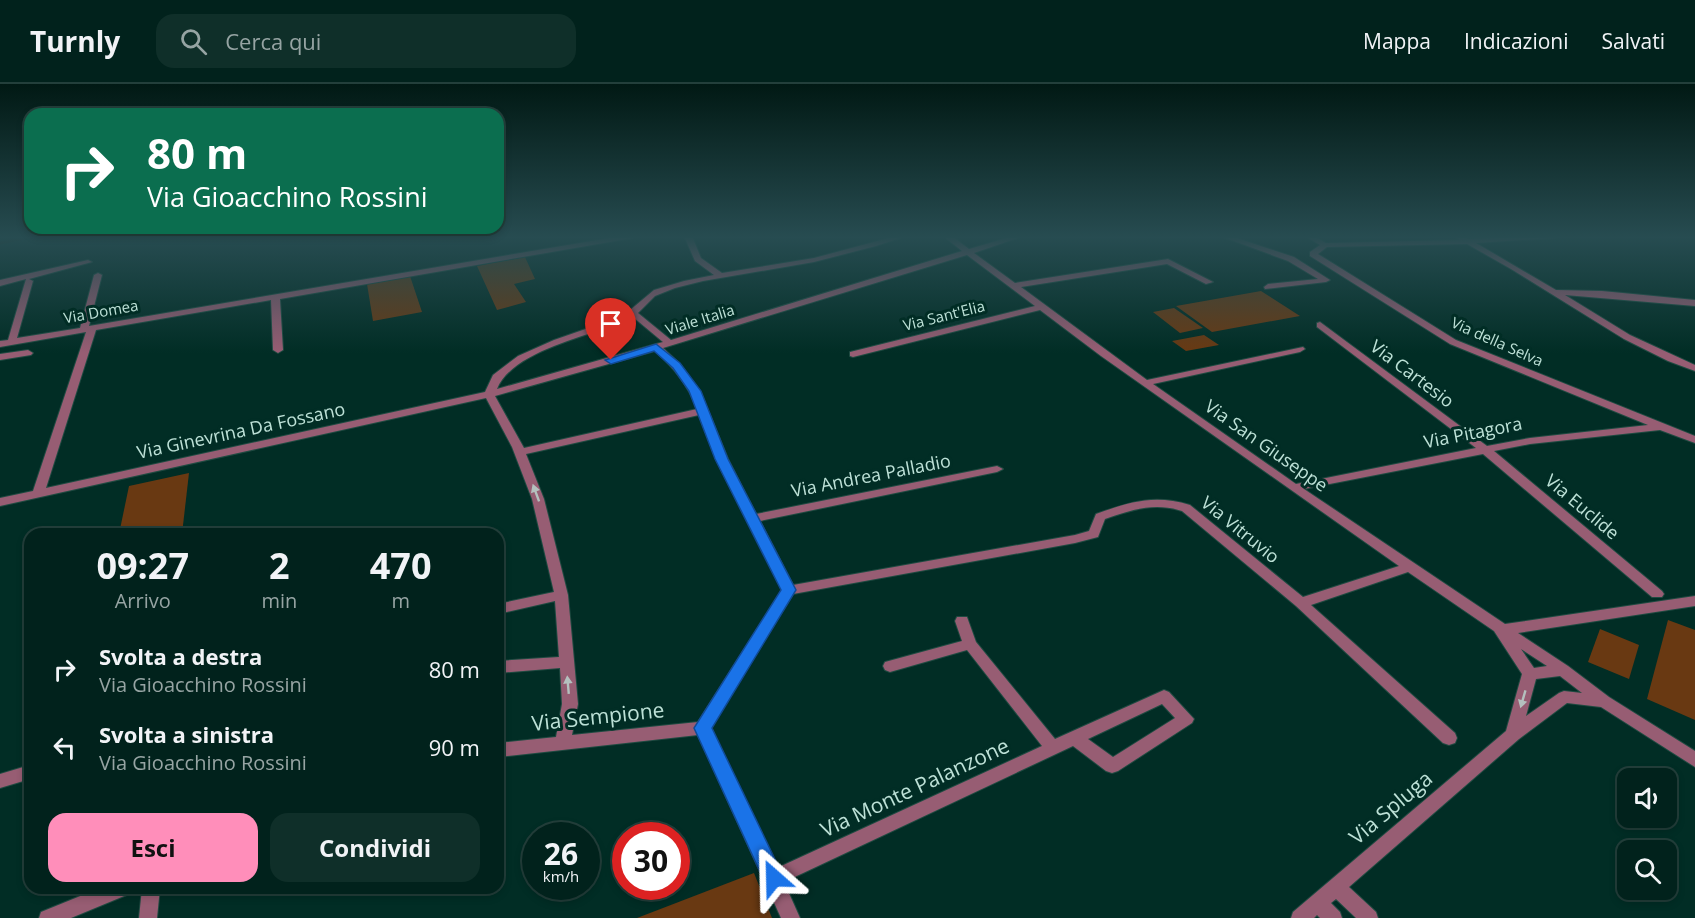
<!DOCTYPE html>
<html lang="it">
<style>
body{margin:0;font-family:"Open Sans",sans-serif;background:#0f2f29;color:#f1f3f6;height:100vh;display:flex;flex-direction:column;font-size:22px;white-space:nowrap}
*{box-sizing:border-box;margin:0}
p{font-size:20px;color:#96a4a3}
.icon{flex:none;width:33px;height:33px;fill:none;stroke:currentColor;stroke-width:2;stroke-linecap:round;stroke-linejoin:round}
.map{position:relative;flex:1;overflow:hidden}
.drawer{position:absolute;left:24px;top:444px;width:480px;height:366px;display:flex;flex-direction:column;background:#01221c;border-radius:18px;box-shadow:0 3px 9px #0003,0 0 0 2px #233f3b}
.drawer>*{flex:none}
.hud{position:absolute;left:24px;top:24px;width:480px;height:126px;border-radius:18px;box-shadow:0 3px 9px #0003,0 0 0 2px #233f3b;background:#0b6e4f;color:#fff;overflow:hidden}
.tools{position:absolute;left:1617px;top:684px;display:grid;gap:12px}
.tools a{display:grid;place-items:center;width:60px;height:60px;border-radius:12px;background:#01221c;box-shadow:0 3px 9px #0003,0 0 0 2px #233f3b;font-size:30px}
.speed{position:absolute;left:522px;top:738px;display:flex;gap:12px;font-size:30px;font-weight:700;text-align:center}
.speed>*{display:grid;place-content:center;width:78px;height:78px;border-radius:50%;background:#01221c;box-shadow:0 3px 9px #0003,0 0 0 2px #233f3b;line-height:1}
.speed small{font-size:15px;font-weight:400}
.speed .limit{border:9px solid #d22;background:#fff;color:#111}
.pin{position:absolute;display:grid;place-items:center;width:51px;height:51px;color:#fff;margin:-62px -26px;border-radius:50% 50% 50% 0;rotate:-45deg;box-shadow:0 0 6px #0007}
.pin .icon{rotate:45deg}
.me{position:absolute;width:66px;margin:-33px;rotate:335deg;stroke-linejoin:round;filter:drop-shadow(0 0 4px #0008)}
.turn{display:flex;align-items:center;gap:21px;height:126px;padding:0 24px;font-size:27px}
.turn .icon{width:78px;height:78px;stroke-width:2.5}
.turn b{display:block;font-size:42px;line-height:51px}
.eta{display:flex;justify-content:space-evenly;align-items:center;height:102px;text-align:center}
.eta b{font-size:36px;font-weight:700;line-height:42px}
.button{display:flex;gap:12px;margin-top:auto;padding:12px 24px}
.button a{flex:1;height:69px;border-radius:18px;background:#ff8eba;color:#111;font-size:24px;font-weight:700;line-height:69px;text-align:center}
.button a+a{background:#0f2f29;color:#f1f3f6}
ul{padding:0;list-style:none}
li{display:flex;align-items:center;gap:18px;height:78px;padding:0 24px}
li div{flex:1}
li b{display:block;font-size:22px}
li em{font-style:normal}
header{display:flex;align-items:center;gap:36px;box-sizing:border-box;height:84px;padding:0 30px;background:#01221c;border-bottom:2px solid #233f3b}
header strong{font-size:28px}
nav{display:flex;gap:33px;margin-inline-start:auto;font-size:21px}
.search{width:420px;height:54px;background:#0f2f29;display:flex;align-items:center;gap:15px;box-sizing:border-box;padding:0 21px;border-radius:18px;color:#96a4a3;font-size:22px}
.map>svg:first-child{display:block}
.green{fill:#693912}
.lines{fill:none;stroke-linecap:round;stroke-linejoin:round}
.stream{stroke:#151800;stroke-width:3}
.minor-casing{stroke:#1f4a41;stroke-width:2}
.minor{fill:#975d73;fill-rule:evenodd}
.oneway{fill:#b4c0be}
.route{fill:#1a73e8;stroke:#114b97;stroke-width:1.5}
.labels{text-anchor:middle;stroke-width:6;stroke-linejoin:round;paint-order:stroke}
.far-street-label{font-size:15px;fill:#bde1d7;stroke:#012d25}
.street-label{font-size:18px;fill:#bde1d7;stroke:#012d25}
.near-street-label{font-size:21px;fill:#bde1d7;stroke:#012d25}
</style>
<header>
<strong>Turnly</strong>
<div class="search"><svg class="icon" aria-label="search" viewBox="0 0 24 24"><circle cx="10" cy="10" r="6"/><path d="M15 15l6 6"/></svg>Cerca qui</div>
<nav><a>Mappa</a><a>Indicazioni</a><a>Salvati</a></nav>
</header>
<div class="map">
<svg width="1695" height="834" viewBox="0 0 1695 834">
<rect width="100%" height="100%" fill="#012d25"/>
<!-- green -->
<g class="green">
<polygon points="525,173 535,195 514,200 526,218 497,226 477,182"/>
<polygon points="410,192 422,228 373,237 367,200"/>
<polygon points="1261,207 1300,232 1212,248 1176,222"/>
<polygon points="1174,224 1203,244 1180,249 1153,228"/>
<polygon points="1204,251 1219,261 1186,267 1172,257"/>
<polygon points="189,389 182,450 119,450 129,402"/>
<polygon points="1668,536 1695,546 1695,636 1647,615"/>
<polygon points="1600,545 1639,561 1629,595 1588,578"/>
<polygon points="754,789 772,834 637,834"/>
</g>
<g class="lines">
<!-- stream -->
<g class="stream">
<polyline points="229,152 236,152"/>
<polyline points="0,159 34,152"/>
</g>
<!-- minor casing -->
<g class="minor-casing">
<g id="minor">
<path d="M 621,152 L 637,152 L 633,154 L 280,215 L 283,266 L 278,269 L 273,266 L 271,216 L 96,246 L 46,404 L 485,308 L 493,291 L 518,272 L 554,256 L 623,232 L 654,206 L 684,197 L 714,191 L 695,177 L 684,152 L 692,152 L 701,174 L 722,189 L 814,174 L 896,152 L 907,152 L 876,162 L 814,178 L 703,197 L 675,204 L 655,212 L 638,229 L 671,256 L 962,167 L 943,152 L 952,152 L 969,165 L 1013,152 L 1024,152 L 974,169 L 1015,199 L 1168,175 L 1213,198 L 1206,200 L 1167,180 L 1021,203 L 1147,296 L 1303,263 L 1305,265 L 1300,268 L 1153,300 L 1296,400 L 1476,364 L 1317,243 L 1317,239 L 1320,238 L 1487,362 L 1530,354 L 1648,341 L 1450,260 L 1310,172 L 1310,168 L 1320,161 L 1305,152 L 1314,152 L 1326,159 L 1459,156 L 1454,152 L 1463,152 L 1468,155 L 1559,152 L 1555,154 L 1476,159 L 1556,206 L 1602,207 L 1695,216 L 1695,222 L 1565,211 L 1630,251 L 1695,281 L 1695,287 L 1668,277 L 1624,255 L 1511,185 L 1467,160 L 1327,163 L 1318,170 L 1456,256 L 1695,352 L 1695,359 L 1660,346 L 1530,360 L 1494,367 L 1662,507 L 1664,510 L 1662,513 L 1652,513 L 1483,370 L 1304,405 L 1505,540 L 1695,512 L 1695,522 L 1518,549 L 1568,582 L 1609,613 L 1695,667 L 1695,683 L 1601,623 L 1567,619 L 1519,655 L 1349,803 L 1376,828 L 1378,834 L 1356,834 L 1336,815 L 1331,819 L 1340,828 L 1342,834 L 1320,834 L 1317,831 L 1314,834 L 1291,834 L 1293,828 L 1506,647 L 1522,590 L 1494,547 L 1408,488 L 1311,521 L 1455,649 L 1457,654 L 1455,659 L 1449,661 L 1443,659 L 1296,522 L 1182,427 C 1154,418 1131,426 1105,435 L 1098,453 L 1075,459 L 793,510 L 711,644 L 777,784 L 1042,662 L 967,566 L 890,588 L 885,586 L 883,582 L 885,578 L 962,557 L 955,537 L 957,533 L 967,533 L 976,558 L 1055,655 L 1164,606 L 1169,608 L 1194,635 L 1192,639 L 1118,687 L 1112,689 L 1106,687 L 1073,662 L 784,798 L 800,834 L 781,834 L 698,651 L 498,673 L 498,659 L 556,653 L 562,620 L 560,584 L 498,589 L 498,577 L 559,573 L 555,517 L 498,530 L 498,520 L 554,508 L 532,415 L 512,363 L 486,314 L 0,422 L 0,414 L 33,407 L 86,248 L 0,263 L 0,257 L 8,256 L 26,195 L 0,202 L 0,196 L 88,176 L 92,178 L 29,195 L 33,197 L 17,254 L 80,244 L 94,191 L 98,189 L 102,191 L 89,242 ZM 967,171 L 1035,222 L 850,268 L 850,272 L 853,273 L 1040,226 L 1101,272 L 1399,482 L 1303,513 L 1190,421 C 1154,410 1130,418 1096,430 L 1089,447 L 1075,451 L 793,501 L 760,437 L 997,388 L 1003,385 L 997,382 L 756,430 L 728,375 L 700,307 L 679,279 L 663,264 ZM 633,233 L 663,258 L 497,305 C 510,272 571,256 603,245 C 613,242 624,239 633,233 ZM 655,267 C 674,284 688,301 697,325 L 524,364 L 495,312 ZM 699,331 L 716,375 L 782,506 L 698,638 L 572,651 L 578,620 L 568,511 L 544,415 L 526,370 ZM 1521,565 L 1547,582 L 1534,584 ZM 1560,592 L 1582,609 L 1564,607 L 1559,609 L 1526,632 L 1536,595 ZM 1162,620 L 1175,634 L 1113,673 L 1088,655 Z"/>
<polygon points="1220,152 1231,152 1294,173 1330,196 1326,198 1265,205 1264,203 1268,200 1318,195 1288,177"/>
<polygon points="28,266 33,269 31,271 0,276 0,270"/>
<polygon points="30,681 30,695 0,704 0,690"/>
<polygon points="100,804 131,804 129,810 71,834 39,834 41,828"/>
<polygon points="142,804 160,804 157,834 139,834"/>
</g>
</g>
<!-- minor -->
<use href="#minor" class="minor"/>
</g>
<!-- one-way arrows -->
<defs><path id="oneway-solid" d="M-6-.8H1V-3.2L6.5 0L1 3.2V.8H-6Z" transform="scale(1.5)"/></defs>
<g class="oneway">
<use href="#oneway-solid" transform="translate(536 409) rotate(-110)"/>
<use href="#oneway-solid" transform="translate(568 601) rotate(-95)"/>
<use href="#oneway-solid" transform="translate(1523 615) rotate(106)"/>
</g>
<!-- sky -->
<linearGradient id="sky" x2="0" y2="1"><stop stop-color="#011914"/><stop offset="0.57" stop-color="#274c51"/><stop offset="1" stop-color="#274c51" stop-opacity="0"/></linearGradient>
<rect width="1695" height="269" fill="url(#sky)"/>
<!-- route -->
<polygon class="route" points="656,260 680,279 701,307 728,375 796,506 712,644 784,794 781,801 774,804 766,801 694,644 781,506 715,375 689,307 673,284 654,267 611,280 605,276"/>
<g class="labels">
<!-- far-street labels -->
<g class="far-street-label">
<text transform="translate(101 228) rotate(-10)" y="5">Via Domea</text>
<text transform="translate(944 232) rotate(-14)" y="5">Via Sant'Elia</text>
<text transform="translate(700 236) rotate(-17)" y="5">Viale Italia</text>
<text transform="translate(1497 258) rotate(24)" y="5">Via della Selva</text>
</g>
<!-- street labels -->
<g class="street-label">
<text transform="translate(1412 290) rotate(37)" y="6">Via Cartesio</text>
<text transform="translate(241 347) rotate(-12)" y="6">Via Ginevrina Da Fossano</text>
<text transform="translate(1473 349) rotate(-11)" y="6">Via Pitagora</text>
<text transform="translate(1266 362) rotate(35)" y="6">Via San Giuseppe</text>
<text transform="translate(871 392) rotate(-11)" y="6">Via Andrea Palladio</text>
<text transform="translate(1582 423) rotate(40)" y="6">Via Euclide</text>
<text transform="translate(1240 446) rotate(39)" y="6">Via Vitruvio</text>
</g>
<!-- near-street labels -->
<g class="near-street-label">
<text transform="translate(598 633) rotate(-6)" y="7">Via Sempione</text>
<text transform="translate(915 704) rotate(-25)" y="7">Via Monte Palanzone</text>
<text transform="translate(1391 724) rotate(-40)" y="7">Via Spluga</text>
</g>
</g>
</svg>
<div class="tools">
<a><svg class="icon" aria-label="sound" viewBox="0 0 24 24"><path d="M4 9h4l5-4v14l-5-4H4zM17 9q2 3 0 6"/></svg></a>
<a><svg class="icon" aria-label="search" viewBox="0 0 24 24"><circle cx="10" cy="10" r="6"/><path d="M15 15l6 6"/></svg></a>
</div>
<div class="speed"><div>26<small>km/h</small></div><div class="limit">30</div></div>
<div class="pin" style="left:611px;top:276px;background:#d93025"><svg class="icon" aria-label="arrive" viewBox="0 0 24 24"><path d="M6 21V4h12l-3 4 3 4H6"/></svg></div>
<svg class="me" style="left:774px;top:794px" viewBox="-20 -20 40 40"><path d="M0-17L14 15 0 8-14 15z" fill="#1a73e8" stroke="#fff" stroke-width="4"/></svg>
<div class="hud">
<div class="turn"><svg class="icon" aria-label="right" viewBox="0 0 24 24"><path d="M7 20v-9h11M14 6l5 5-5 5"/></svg><div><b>80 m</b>Via Gioacchino Rossini</div></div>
</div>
<section class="drawer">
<div class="eta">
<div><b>09:27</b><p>Arrivo</p></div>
<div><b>2</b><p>min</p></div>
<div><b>470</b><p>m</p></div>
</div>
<ul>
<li><svg class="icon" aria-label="right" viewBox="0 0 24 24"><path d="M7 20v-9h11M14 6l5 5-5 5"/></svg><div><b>Svolta a destra</b><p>Via Gioacchino Rossini</p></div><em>80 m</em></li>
<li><svg class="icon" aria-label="left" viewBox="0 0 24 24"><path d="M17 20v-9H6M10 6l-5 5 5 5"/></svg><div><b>Svolta a sinistra</b><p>Via Gioacchino Rossini</p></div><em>90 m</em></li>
</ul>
<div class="button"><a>Esci</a><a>Condividi</a></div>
</section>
</div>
